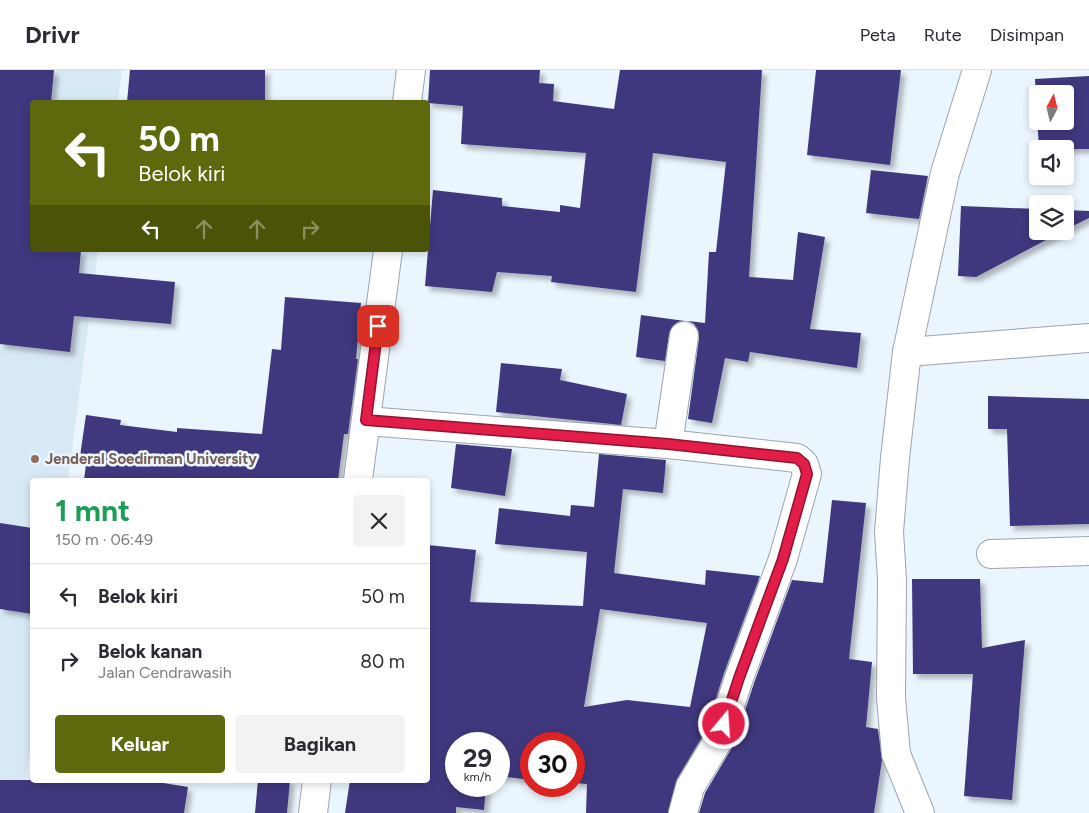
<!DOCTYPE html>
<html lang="id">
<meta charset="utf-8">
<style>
body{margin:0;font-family:Figtree,sans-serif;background:#f2f2f3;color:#2b2b33;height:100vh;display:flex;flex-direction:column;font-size:19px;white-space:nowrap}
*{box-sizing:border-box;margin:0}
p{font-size:16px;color:#7c7c81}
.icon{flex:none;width:28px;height:28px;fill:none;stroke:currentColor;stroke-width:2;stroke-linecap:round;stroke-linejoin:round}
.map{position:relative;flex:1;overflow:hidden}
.panel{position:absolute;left:30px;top:408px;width:400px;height:305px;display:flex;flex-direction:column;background:#fff;border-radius:5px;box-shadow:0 2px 8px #0003}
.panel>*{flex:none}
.guide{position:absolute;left:30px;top:30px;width:400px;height:152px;border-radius:5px;box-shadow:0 2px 8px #0003;background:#5e680c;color:#fff;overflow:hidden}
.needle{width:32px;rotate:7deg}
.buttons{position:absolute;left:1029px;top:15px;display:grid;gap:10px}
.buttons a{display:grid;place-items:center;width:45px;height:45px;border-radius:5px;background:#fff;box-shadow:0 2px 8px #0003;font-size:25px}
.speed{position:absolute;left:445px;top:662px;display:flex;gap:10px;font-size:25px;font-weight:700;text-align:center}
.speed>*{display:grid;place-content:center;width:65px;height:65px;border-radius:50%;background:#fff;box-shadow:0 2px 8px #0003;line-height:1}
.speed small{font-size:12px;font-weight:400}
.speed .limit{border:8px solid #d22;background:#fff;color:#111}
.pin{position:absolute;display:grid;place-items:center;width:42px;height:42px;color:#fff;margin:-21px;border-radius:10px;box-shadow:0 2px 8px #0006}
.me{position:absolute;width:55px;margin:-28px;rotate:18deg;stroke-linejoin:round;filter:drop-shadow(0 0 4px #0008)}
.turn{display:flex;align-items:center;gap:18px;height:105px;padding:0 25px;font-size:22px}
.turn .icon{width:65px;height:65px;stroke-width:2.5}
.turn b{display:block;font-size:35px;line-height:42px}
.lanes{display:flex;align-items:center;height:48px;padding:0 25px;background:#0003;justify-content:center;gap:25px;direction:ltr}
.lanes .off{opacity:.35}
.round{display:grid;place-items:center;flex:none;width:52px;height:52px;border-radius:5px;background:#f2f2f3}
.overview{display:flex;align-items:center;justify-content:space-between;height:85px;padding:0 25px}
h1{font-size:30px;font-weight:700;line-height:38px;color:#1e9e55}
.button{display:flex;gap:10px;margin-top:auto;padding:10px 25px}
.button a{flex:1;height:58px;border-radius:5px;background:#5e680c;color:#fff;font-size:20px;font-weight:700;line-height:58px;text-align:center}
.button a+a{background:#f2f2f3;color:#2b2b33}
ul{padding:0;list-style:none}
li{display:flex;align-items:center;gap:15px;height:65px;padding:0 25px;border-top:1px solid #e1e1e2}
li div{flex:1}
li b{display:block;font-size:19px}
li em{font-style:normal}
header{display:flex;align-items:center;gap:30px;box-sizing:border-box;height:70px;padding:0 25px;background:#fff;border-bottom:1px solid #e1e1e2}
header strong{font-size:24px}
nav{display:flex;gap:28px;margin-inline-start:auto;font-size:18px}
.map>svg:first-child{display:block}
.built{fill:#d8e9f6}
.building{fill:#40397e;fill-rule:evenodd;filter:url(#shadow)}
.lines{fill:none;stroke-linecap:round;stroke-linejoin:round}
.minor-casing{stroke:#9ba5ad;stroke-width:30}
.minor{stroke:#fff;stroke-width:28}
.route-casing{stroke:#92132f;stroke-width:12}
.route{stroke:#e11d48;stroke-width:9}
.education-dot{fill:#8d6e63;stroke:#eaf5fd;stroke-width:2}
.labels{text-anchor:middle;stroke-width:5;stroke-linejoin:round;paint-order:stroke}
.education-label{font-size:15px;font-weight:bold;fill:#785e54;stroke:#eaf5fd;text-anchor:start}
</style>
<header>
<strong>Drivr</strong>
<nav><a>Peta</a><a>Rute</a><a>Disimpan</a></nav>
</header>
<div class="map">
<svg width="1089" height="743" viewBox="0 0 1089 743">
<defs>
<filter id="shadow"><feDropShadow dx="4.5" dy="4.5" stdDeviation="2.5" flood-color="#0004"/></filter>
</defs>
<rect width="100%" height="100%" fill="#eaf5fd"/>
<!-- built -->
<polygon class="built" points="0,0 122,0 118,32 32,32 32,180 98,180 68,410 32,410 32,662 21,743 0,743"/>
<!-- building -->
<g class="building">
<polygon points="0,0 54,0 51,32 32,32 32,180 81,180 79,203 175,212 171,254 74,246 70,282 0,274"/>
<polygon points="130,0 265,0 265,32 127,32"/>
<polygon points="430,0 540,0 539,13 554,14 553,31 614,39 620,0 762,0 749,207 793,210 798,162 825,167 810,259 861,263 857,298 750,282 748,292 725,288 712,353 688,349 699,268 698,260 694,254 688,251 705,253 709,182 716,182 726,92 653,83 636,222 551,212 552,206 497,202 492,222 425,216 433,120 502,128 502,136 560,142 560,135 580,138 586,83 461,74 463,36 428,33"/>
<polygon points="816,0 901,0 890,95 807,85"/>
<path d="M 1089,6 L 1089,79 L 1039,79 L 1035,9 ZM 1038,24 L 1065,24 L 1065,51 L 1038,51 Z"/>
<polygon points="871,100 928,106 919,149 866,143"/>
<polygon points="961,136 1038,139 1038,161 1063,161 976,207 958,206"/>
<polygon points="1065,140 1089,141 1089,148 1065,160"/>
<polygon points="285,227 361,233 356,289 358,289 348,364 344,364 338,410 84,410 87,387 80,386 86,345 121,350 120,355 177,362 177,358 262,364 272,279 281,280"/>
<polygon points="641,245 685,251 678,252 672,257 669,264 665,291 636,287"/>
<polygon points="501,293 562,299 560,310 627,324 621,355 496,342"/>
<polygon points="988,326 1089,329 1089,454 1010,456 1007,359 988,359"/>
<polygon points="456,374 512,379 505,426 451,418"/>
<path d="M 599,384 L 666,390 L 663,423 L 623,419 L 614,503 L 705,515 L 706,500 L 760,506 L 724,603 L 705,662 L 677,709 L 668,743 L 586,743 L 587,714 L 574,713 L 574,674 L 531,674 L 531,710 L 499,706 L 499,674 L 456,674 L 456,716 L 486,716 L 484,740 L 456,737 L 456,743 L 345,743 L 350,710 L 428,710 L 428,475 L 476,480 L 470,532 L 583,536 L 587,482 L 495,474 L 499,438 L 570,446 L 571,435 L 594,437 ZM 600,539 L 707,553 L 690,637 L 627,630 L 584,637 Z"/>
<polygon points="832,430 866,433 849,589 872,592 866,657 878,659 882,690 874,743 699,743 705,723 734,674 754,613 792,510 823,513"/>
<polygon points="0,453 32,458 32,544 0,539"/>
<polygon points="912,509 980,509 982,578 1025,570 1012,730 964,726 973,604 913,604"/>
<polygon points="0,710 145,710 188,717 184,743 0,743"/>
<polygon points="258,710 290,710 287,743 255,743"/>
</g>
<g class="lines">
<!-- minor casing -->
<g class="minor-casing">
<g id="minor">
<polyline points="407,32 411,0"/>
<polyline points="907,282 1089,268"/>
<polyline points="366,351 668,374 797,388 804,394 807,404 783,489 739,608 719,669 690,717 683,743"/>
<polyline points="668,374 684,266"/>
<polyline points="358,410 388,180"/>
<polyline points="991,484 1089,481"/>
<polyline points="313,743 317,710"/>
<polyline points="920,743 896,684 891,628 892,509 889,462 895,388 907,282 945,103 977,0"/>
</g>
</g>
<!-- minor -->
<use href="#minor" class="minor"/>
</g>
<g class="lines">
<!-- route casing -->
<g class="route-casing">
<polyline id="route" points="378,256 366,350 668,374 797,388 804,394 807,404 783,489 739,608 724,654"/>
</g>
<!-- route -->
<use href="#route" class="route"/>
</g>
<!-- markers -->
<circle class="education-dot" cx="35" cy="389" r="5"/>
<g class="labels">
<!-- education labels -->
<g class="education-label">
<text x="45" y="394">Jenderal Soedirman University</text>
</g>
</g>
</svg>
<div class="buttons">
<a><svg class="needle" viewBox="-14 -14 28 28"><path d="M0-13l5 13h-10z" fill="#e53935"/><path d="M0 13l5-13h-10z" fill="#7c7c81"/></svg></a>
<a><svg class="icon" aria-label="sound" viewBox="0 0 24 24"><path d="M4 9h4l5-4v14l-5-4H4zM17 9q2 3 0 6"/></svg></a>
<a><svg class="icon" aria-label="layers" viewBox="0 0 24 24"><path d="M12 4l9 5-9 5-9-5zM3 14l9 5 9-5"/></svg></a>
</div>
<div class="speed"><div>29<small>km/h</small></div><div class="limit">30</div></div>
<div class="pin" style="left:378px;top:256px;background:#d93025"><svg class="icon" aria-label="arrive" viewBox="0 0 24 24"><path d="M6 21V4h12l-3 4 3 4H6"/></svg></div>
<svg class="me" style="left:724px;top:654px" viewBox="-20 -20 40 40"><circle r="17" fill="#e11d48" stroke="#fff" stroke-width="3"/><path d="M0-11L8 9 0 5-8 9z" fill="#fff"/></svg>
<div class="guide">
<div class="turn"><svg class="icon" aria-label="left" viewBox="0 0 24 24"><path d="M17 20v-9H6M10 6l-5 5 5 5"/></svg><div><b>50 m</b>Belok kiri</div></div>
<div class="lanes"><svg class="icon" aria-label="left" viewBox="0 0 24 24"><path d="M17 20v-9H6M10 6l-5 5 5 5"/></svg><svg class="icon off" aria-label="ahead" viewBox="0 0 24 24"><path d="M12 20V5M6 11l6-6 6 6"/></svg><svg class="icon off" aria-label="ahead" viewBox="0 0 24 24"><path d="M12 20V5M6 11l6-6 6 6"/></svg><svg class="icon off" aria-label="right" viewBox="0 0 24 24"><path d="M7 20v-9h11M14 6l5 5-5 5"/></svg></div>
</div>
<section class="panel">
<div class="overview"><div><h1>1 mnt</h1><p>150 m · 06:49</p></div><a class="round"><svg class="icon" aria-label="close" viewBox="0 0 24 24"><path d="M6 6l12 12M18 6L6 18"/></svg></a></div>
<ul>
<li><svg class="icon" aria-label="left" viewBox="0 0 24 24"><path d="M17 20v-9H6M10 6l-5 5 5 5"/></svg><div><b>Belok kiri</b></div><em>50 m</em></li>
<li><svg class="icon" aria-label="right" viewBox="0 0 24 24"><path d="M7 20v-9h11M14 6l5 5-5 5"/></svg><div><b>Belok kanan</b><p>Jalan Cendrawasih</p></div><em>80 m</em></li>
</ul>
<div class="button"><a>Keluar</a><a>Bagikan</a></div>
</section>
</div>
